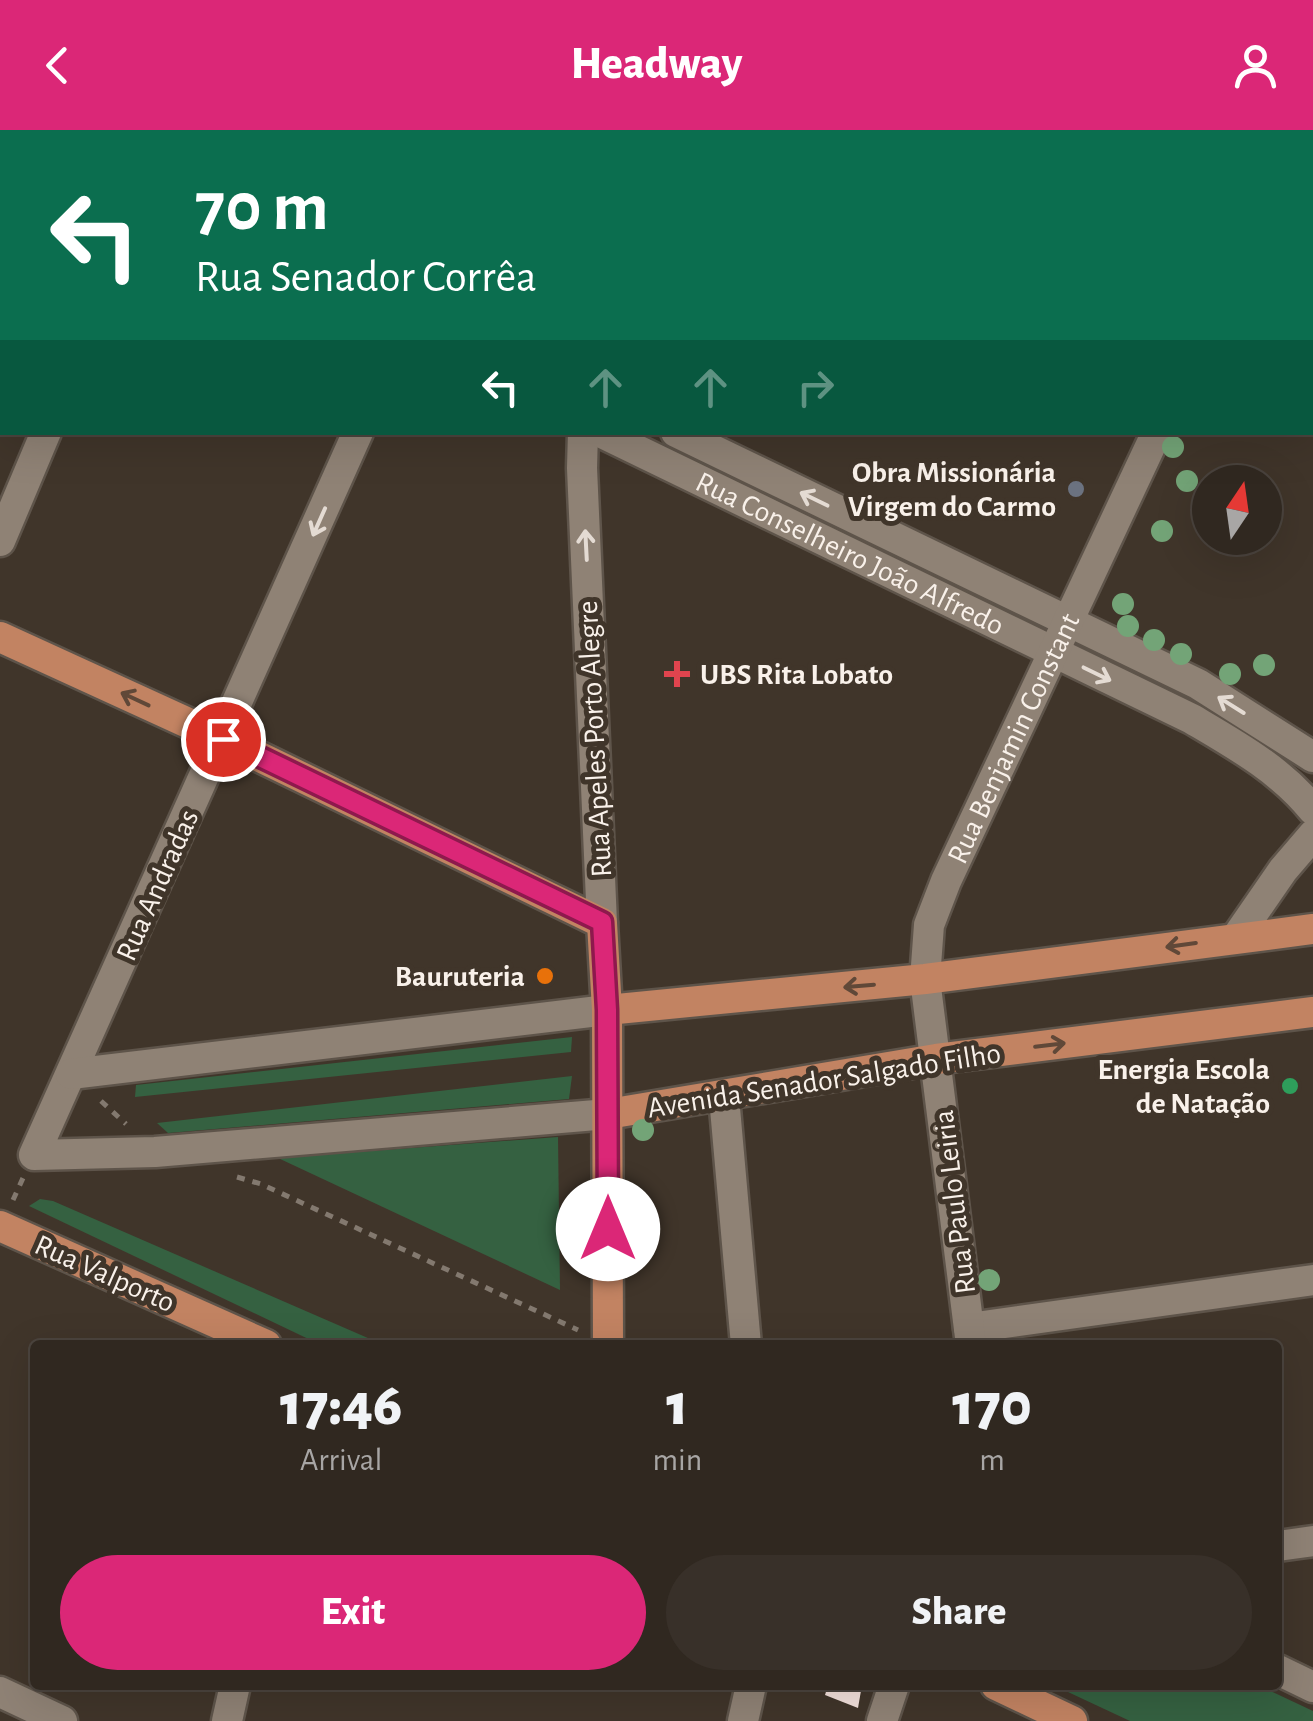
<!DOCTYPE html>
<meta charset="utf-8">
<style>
body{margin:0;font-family:"Alegreya Sans",sans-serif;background:#383029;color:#f1f3f6;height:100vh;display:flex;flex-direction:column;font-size:38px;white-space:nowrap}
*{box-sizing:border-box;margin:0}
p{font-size:32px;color:#a8a6a5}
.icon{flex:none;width:55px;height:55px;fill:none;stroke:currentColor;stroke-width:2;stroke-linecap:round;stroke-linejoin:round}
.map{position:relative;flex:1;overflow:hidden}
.side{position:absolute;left:30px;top:1210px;width:1252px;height:350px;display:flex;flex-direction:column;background:#302820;border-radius:10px;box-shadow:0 10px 40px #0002,0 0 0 2px #4b443e}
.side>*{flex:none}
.guide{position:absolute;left:0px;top:0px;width:1315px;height:305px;box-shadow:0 10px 40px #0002,0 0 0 2px #4b443e;background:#0b6e4f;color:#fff;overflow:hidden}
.needle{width:65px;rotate:13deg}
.controls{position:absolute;left:1192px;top:335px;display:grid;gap:20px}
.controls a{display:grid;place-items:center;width:90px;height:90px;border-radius:50%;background:#302820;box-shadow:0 10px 40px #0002,0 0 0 2px #4b443e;font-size:50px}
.pin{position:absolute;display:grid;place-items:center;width:85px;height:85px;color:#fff;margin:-42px;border:5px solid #fff;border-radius:50%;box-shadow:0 2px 10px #0007}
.me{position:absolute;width:110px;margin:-55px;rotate:0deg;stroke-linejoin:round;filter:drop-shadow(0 0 8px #0008)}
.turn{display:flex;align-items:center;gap:35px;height:210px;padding:0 30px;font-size:45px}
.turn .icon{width:130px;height:130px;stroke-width:2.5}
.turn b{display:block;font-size:70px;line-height:85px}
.lanes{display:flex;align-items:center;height:95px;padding:0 30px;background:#0003;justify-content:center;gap:50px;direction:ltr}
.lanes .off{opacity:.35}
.eta{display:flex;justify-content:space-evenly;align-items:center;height:170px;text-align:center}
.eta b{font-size:60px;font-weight:800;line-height:70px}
.primary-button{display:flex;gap:20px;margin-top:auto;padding:20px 30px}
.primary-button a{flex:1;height:115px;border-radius:60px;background:#db2777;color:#fff;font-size:40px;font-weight:800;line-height:115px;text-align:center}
.primary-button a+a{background:#383029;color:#f1f3f6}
header{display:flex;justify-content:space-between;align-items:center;height:130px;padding:0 30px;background:#db2777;color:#fff;font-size:45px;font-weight:800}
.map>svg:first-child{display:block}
.green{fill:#356141}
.building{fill:#f3e1dc}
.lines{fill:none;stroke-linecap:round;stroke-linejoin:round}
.minor-casing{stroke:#5e544a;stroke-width:35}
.major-casing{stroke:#5e544a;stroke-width:35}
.path{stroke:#83796f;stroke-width:5;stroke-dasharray:8 8;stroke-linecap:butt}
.minor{stroke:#8f8275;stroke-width:30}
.major{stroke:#c28362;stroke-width:30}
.tree{fill:#73a477}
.oneway{stroke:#e4dbd3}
.oneway2{stroke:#604838}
.route-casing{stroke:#8e194d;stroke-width:25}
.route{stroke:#db2777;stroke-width:18}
.worship-dot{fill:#6b7280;stroke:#40352a;stroke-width:4}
.health-dot{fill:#e0444e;stroke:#40352a;stroke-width:4}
.food-dot{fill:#e8710a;stroke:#40352a;stroke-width:4}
.leisure-dot{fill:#2e9e5b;stroke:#40352a;stroke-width:4}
.labels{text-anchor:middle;stroke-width:10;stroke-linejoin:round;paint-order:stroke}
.poi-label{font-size:30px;font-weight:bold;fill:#f9f1ea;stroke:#40352a;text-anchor:end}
.street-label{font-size:30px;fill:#f9f1ea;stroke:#40352a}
</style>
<header><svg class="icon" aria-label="back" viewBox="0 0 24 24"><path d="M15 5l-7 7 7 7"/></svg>Headway<svg class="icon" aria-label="person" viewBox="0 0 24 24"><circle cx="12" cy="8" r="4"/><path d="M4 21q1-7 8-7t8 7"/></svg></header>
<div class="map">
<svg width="1313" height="1591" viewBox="0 0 1313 1591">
<rect width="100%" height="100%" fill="#40352a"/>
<!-- green -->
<g class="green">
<polygon points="572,907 571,922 135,967 136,955"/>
<polygon points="572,946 569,969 168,1003 157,993"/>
<polygon points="558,1007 560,1160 278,1028"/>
<polygon points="40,1069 53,1071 384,1215 321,1215 29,1076"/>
<polygon points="1053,1555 1258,1555 1313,1581 1313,1591 1130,1591"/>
</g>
<!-- building -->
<polygon class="building" points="828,1555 862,1555 858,1578 825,1565"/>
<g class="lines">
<!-- minor casing -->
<g class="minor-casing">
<g id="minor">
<polyline points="54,0 60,2"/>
<polyline points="1084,0 1089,2"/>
<polyline points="490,2 491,0"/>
<polyline points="711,2 712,0"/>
<polyline points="1297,2 1298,0"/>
<polyline points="0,11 2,12"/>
<polyline points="1312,111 1313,111"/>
<polyline points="358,302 34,1025 155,1022 608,984"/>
<polyline points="583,302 582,338 602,793"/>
<path id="s1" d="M 600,302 L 1192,589 C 1236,615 1281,640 1313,680"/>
<polyline points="676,302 1198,554 1313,627"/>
<polyline points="0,411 46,302"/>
<polyline points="1236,808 1283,740 1313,705"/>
<polyline points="71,944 607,880"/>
<polyline points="724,967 746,1215"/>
<polyline points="969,1198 1313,1150"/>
<path id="s2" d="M 971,1215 L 925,849 L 929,795 L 946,751 L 1157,302"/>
<polyline points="1278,1416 1313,1411"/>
<polyline points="1278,1540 1313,1557"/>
<polyline points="0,1562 62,1591"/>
<polyline points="227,1591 235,1555"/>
<polyline points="743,1591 751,1555"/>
<polyline points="882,1591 894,1555"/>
</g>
</g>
<!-- major casing -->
<g class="major-casing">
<g id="major">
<polyline points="0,507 223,609 602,793 607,880 608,1215"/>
<polyline points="607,880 925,849 1313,799"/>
<polyline points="608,984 936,929 1313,882"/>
<polyline points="0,1096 266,1215"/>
<polyline points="996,1555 1072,1591"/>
</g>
</g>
<!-- path -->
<g class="path">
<polyline points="101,971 126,994"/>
<polyline points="237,1047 261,1054 578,1200"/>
<polyline points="13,1070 23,1048"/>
</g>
<!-- minor -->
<use href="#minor" class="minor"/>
<!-- major -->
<use href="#major" class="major"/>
</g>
<!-- trees -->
<g class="tree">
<circle cx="1173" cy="317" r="11"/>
<circle cx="1187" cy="351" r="11"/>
<circle cx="1162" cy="401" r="11"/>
<circle cx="1123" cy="474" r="11"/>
<circle cx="1128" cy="496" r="11"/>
<circle cx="1154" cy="510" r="11"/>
<circle cx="1181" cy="524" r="11"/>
<circle cx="1264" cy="535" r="11"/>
<circle cx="1230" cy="544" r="11"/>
<circle cx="643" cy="1000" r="11"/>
<circle cx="989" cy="1150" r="11"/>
</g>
<!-- one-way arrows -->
<defs><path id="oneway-shaft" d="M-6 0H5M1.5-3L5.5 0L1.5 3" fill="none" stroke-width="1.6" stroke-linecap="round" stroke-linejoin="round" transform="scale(2.5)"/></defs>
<g class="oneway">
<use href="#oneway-shaft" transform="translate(814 369) rotate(-154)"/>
<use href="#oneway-shaft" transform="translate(319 392) rotate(114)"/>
<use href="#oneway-shaft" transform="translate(586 415) rotate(-93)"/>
<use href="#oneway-shaft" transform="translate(1097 544) rotate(26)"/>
<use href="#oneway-shaft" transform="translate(1231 575) rotate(-148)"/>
</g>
<g class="oneway2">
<use href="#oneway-shaft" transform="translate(135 569) rotate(-155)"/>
<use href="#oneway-shaft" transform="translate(1181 815) rotate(172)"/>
<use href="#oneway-shaft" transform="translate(859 856) rotate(175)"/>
<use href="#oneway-shaft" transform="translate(1050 915) rotate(-7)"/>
</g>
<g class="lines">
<!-- route casing -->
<g class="route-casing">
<polyline id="route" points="223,609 602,792 607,880 608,1099"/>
</g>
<!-- route -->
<use href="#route" class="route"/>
</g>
<!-- markers -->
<circle class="worship-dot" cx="1076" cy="359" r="10"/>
<path class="health-dot" d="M672 529h10v10h10v10h-10v10h-10v-10h-10v-10h10z"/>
<circle class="food-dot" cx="545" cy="846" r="10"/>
<circle class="leisure-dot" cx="1290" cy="956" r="10"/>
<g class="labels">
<!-- poi labels -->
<g class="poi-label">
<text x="1056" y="352">Obra Missionária<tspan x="1056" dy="34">Virgem do Carmo</tspan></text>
<text x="700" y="554" text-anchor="start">UBS Rita Lobato</text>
<text x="525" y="856">Bauruteria</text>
<text x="1270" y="949">Energia Escola<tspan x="1270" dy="34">de Natação</tspan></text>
</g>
<!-- street labels -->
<g class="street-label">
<text dy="10" stroke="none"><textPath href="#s1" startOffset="278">Rua Conselheiro João Alfredo</textPath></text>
<text transform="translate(594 609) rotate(-93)" y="10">Rua Apeles Porto Alegre</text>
<text dy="10" stroke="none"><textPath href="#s2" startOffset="628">Rua Benjamin Constant</textPath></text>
<text transform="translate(157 755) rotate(-66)" y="10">Rua Andradas</text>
<text transform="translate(824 950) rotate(-9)" y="10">Avenida Senador Salgado Filho</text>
<text transform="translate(954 1072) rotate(-97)" y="10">Rua Paulo Leiria</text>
<text transform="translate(105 1143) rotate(24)" y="10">Rua Valporto</text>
</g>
</g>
</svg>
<div class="controls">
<a><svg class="needle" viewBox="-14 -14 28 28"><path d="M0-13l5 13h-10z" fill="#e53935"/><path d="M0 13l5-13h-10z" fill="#a8a6a5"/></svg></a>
</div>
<div class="pin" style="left:223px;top:609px;background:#d93025"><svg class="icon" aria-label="arrive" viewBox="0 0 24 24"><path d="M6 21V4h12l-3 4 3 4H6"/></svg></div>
<svg class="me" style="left:608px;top:1099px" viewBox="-20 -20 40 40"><circle r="19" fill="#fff"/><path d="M0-13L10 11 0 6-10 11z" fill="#db2777"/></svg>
<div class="guide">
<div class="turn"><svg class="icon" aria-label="left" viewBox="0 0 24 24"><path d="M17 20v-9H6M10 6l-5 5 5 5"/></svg><div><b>70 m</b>Rua Senador Corrêa</div></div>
<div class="lanes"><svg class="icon" aria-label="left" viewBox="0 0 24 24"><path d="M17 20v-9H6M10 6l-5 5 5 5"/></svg><svg class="icon off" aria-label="ahead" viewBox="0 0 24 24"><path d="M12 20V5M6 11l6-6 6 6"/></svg><svg class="icon off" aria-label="ahead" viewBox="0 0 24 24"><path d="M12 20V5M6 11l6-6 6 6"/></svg><svg class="icon off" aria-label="right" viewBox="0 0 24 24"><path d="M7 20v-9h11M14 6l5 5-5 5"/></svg></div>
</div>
<section class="side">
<div class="eta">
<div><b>17:46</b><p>Arrival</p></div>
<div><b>1</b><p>min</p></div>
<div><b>170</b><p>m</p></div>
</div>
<div class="primary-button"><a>Exit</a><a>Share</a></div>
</section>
</div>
